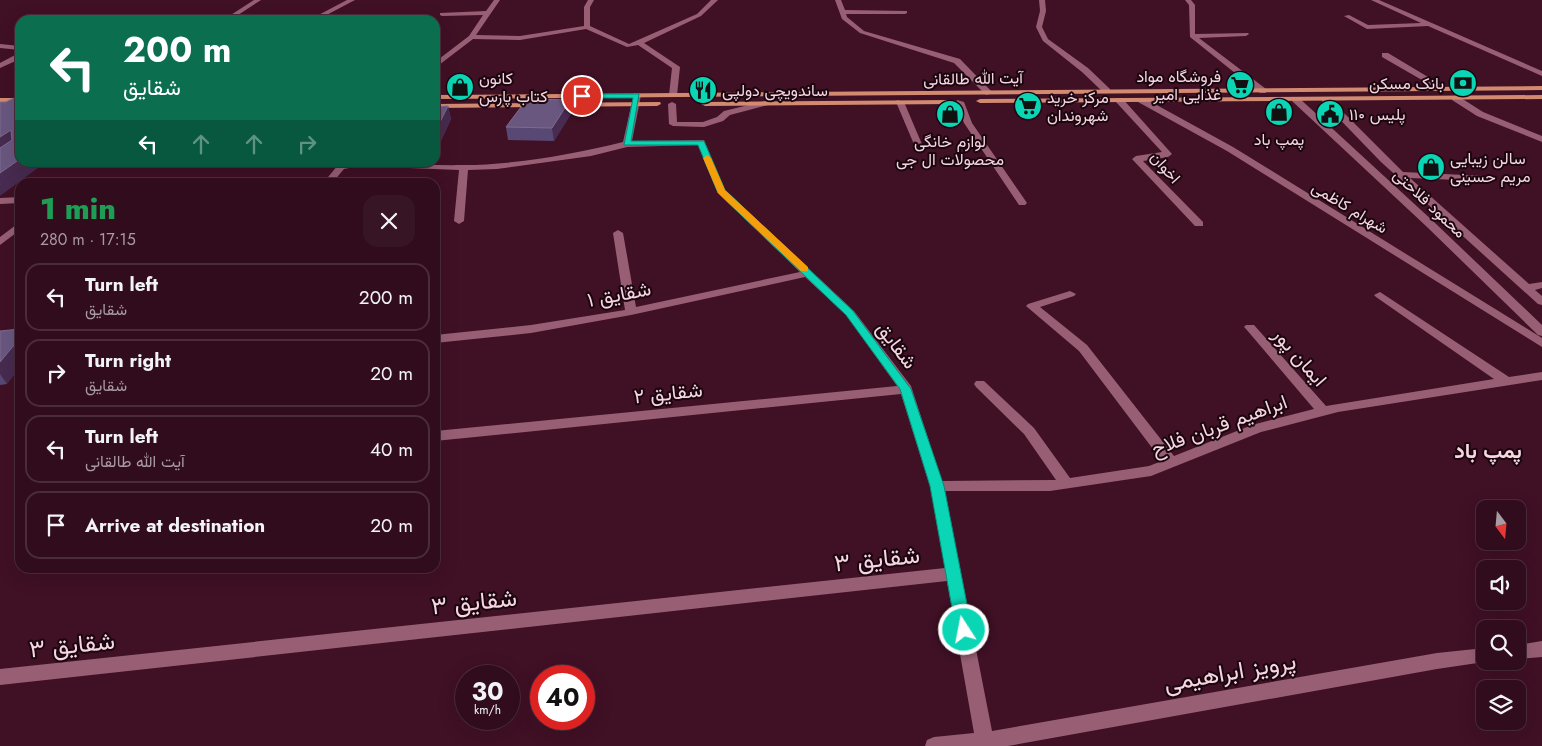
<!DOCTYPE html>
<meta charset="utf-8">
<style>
body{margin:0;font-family:Jost,Vazirmatn,sans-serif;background:#381525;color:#f1f3f6;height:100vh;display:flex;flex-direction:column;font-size:19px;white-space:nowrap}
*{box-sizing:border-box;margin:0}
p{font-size:16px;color:#a89ba3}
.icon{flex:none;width:28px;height:28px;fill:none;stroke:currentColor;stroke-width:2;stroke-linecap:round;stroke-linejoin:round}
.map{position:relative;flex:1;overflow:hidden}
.drawer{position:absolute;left:15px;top:178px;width:425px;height:395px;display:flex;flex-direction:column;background:#300c1c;border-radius:15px;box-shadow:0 5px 20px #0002,0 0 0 1px #4b2c3b}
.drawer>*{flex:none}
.hud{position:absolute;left:15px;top:15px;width:425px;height:152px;border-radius:15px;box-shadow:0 5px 20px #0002,0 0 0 1px #4b2c3b;background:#0b6e4f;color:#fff;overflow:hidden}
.needle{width:32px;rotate:164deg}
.fabs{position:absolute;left:1476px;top:500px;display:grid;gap:10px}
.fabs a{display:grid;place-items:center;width:50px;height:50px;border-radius:10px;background:#300c1c;box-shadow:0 5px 20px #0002,0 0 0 1px #4b2c3b;font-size:25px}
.speed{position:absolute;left:455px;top:665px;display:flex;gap:10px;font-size:25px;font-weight:700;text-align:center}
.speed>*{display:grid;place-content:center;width:65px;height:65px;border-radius:50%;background:#300c1c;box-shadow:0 5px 20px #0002,0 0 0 1px #4b2c3b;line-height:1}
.speed small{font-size:12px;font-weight:400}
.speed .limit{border:8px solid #d22;background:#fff;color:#111}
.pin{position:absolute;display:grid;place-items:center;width:42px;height:42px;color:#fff;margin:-21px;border:2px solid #fff;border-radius:50%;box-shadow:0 1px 5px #0007}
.me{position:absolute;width:55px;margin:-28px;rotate:349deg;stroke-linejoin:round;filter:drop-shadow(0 0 4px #0008)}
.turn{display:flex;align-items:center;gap:18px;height:105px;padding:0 25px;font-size:22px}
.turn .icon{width:65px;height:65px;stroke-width:2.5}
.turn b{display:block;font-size:35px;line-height:42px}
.lanes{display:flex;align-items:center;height:48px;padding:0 25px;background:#0003;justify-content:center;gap:25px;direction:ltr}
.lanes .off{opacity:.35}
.round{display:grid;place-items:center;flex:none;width:52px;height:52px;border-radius:15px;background:#381525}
.summary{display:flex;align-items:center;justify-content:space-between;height:85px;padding:0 25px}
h1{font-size:30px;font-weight:800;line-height:38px;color:#1e9e55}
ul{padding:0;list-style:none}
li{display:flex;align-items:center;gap:15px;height:68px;margin:0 10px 8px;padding:0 15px;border:2px solid #4b2c3b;border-radius:15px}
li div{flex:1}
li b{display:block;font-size:19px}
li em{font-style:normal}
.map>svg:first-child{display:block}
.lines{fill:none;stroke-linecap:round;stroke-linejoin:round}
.minor{fill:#985f74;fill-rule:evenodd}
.major{fill:#d28b70;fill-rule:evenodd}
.wall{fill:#584874}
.shaded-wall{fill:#472b50}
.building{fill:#695780;stroke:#7f6b8f}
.route{fill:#0ad5b5;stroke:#068a76}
.slow{fill:#f59e0b}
.labels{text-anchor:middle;stroke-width:4;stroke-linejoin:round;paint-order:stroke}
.far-poi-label{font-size:16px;fill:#f7d6e1;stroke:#1a060e;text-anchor:start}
.far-street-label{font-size:16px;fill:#f7d6e1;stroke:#1a060e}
.street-label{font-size:20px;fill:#f7d6e1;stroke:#1a060e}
.neighbourhood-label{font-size:21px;font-weight:bold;fill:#f7d6e1;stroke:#1a060e}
.near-street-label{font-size:24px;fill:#f7d6e1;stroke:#1a060e}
</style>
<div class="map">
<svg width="1542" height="746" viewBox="0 0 1542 746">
<rect width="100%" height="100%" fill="#401025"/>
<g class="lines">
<!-- minor -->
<g class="minor">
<polygon points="254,0 261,0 235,17 252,18 255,20 223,20"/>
<polygon points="347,0 355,0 317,20 309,20"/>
<polygon points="494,0 500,0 476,35 520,36 584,26 584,7 588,0 594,0 590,7 590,26 629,44 697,14 711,0 718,0 701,16 644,43 680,67 677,95 673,97 669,95 672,68 638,45 627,47 586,29 520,40 473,39 435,68 435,62 469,36 483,15 442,16 440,15 440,13 486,11"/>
<polygon points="835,0 841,0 845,10 907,11 907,13 905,14 846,14 847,17 864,31 960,59 993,93 986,95 954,63 860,33 842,19"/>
<polygon points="1039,0 1045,0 1046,11 1042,27 1048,39 1088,68 1110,89 1110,93 1104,93 1082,72 1043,41 1036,27 1040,11"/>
<polygon points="1185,0 1191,0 1195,5 1195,34 1248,33 1249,34 1246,36 1199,38 1266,89 1266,93 1260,93 1190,37 1189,5"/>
<polygon points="1371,0 1379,0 1542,71 1542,76 1428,26 1367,29 1344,16 1349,15 1368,25 1421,23"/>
<polygon points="0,44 20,46 20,50 0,48"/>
<polygon points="1382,53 1388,53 1448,89 1441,91 1382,57"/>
<polygon points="17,54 20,54 20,59 0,68 0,63"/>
<path d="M 634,93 L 641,95 L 632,141 L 704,140 L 725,190 L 854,311 L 911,386 L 942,481 L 1056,480 L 1024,434 L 976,387 L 974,384 L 976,381 L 984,381 L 1034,428 L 1070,478 L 1149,466 L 1162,461 L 1079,351 L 1026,306 L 1028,304 L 1070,291 L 1076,294 L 1074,296 L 1040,307 L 1087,345 L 1174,456 L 1252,425 L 1314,409 L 1246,329 L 1244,327 L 1246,325 L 1254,325 L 1326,406 L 1494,379 L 1376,297 L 1374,295 L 1380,292 L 1509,377 L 1542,372 L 1542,380 L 1338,412 L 1261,432 L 1151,476 L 1050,491 L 945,491 L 992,731 L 1437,653 L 1485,648 L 1485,661 L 1491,661 L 1437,669 L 1008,746 L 925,746 L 927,740 L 934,737 L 974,733 L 947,581 L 0,685 L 0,669 L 945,568 L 930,486 L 901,394 L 435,441 L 435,431 L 897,386 L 846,315 L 805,277 L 631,315 L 531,333 L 435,343 L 435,335 L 531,325 L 625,310 L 613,233 L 618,230 L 623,233 L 636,307 L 800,272 L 718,193 L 698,145 L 627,147 L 591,156 L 497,169 L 468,170 L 464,221 L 459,224 L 454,221 L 459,170 L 359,166 L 344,169 L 333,182 L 324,182 L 338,165 L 349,162 C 387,162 426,166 464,165 C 513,165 575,154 623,142 Z"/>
<polygon points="1452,96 1458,96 1483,112 1542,136 1542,142 1477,116 1452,100"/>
<polygon points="1292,97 1298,97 1434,222 1542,325 1542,336 1538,335 1426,226 1292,101"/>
<polygon points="1322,97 1328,97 1403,172 1485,176 1485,180 1482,181 1410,178 1529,284 1542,282 1542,288 1535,290 1542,296 1542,305 1538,304 1381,162 1322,101"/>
<polygon points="1116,98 1122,98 1172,154 1168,157 1143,161 1203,222 1203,226 1195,226 1132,159 1136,156 1162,152 1116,102"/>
<polygon points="1138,98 1144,98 1233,147 1542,338 1542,347 1227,151 1138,102"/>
<polygon points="897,100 904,102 924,149 923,151 916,149 896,102"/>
<polygon points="957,100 964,102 972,123 1027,203 1025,205 1019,205 964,123 956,102"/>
<polygon points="765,101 769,103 768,105 730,115 723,121 704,127 673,126 669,124 668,104 672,102 676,104 677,122 703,122 717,117 724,111"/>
<polygon points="20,197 20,203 0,204 0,198"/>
<polygon points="20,222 20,230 0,245 0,237"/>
<polygon points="1542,641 1542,657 1518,659 1518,645"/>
</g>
<!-- major -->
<g class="major">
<polygon points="1542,86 1542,90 435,99 435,95"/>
<polygon points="1542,95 1542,99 980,103 976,101 980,99"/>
<rect x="0" y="98" width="20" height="4"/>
<polygon points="950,100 954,102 953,104 705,106 701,104 705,102"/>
<polygon points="660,102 661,104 657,106 435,108 435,104"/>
</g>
</g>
<!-- wall -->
<g class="wall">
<polygon points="448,106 451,119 439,145 435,145 435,107"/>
<polygon points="572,112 554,141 508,140 506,127"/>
<polygon points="0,331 7,384 0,385"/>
</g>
<!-- shaded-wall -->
<g class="shaded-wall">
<polygon points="570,100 572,112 554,141 552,128"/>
<polygon points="448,106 451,119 439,145 435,132"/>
<polygon points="11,130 20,145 0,158 0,137"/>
<polygon points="20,159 20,162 46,162 0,196 0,173"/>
<polygon points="20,338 20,368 7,384 0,374 0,362"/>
</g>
<!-- building -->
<g class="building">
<polygon points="16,97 20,97 20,159 0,173 0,148 12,140 11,130 0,137 0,102 6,102"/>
<polygon points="527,99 570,100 552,128 506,127"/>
<polygon points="448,106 435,132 435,107"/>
<polygon points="20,329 20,338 0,362 0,331"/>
</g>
<!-- route -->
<polygon class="route" points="579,94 639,94 631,141 704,141 725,190 853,311 911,389 944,486 972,630 969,634 964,636 959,634 956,630 930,486 900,389 846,315 718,193 698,145 624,145 633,98 582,98 579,97"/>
<!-- slow -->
<polygon class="slow" points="707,155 711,158 725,190 808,267 808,271 801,271 718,193 703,158"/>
<!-- icons -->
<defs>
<g id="bank-disc" transform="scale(1.4375)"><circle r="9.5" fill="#0ad5b5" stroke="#1a060e"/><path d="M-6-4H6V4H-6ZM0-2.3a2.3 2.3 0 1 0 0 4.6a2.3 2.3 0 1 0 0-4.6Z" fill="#111"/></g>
<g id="supermarket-disc" transform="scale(1.4375)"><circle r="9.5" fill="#0ad5b5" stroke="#1a060e"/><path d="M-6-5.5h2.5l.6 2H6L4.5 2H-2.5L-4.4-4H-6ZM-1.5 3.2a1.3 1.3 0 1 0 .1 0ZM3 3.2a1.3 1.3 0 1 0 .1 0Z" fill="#111"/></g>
<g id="shop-disc" transform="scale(1.4375)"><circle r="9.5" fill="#0ad5b5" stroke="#1a060e"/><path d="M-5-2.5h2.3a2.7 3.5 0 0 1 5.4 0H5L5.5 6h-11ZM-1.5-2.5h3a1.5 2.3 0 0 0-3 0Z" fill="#111"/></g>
<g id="restaurant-disc" transform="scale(1.4375)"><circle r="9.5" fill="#0ad5b5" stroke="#1a060e"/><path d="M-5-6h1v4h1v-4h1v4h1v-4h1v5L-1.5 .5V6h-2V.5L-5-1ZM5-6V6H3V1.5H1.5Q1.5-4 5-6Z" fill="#111"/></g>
<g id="civic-disc" transform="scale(1.4375)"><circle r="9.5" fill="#0ad5b5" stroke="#1a060e"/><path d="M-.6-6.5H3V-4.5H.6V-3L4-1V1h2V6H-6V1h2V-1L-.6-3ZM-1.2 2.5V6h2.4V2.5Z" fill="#111"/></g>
</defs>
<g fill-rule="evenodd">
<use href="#bank-disc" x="1463" y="83"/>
<use href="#supermarket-disc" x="1240" y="85"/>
<use href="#shop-disc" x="460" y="87"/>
<use href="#restaurant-disc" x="703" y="90"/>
<use href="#supermarket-disc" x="1028" y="106"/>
<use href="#shop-disc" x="1279" y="112"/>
<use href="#shop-disc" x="950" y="114"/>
<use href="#civic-disc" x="1330" y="114"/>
<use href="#shop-disc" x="1431" y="167"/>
</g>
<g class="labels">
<!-- far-poi labels -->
<g class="far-poi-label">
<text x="1221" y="82" text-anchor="end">فروشگاه مواد<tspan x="1221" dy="18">غذایی امیر</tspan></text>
<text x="479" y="84">کانون<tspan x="479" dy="18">کتاب پارس</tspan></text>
<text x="1444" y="89" text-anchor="end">بانک مسکن</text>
<text x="722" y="96">ساندویچی دولپی</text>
<text x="1047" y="103">مرکز خرید<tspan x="1047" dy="18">شهروندان</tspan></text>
<text x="1349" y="120">پلیس ۱۱۰</text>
<text x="1279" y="145" text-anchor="middle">پمپ باد</text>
<text x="950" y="147" text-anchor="middle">لوازم خانگی<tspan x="950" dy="18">محصولات ال جی</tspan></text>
<text x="1450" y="164">سالن زیبایی<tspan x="1450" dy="18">مریم حسینی</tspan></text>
</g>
<!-- far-street labels -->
<g class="far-street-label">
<text transform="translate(973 78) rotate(-1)" y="6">آیت الله طالقانی</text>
<text transform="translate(1166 167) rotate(49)" y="6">اخوان</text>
<text transform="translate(1430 203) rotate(43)" y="6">محمود فلاحتی</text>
<text transform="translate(1350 207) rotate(31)" y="6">شهرام کاظمی</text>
</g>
<!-- street labels -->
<g class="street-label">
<text transform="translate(619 294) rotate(-11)" y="7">شقایق ۱</text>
<text transform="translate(897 345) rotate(53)" y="7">شقایق</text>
<text transform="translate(1300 357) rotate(49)" y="7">ایمان پور</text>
<text transform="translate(668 393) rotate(-6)" y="7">شقایق ۲</text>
<text transform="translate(1219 425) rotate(-20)" y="7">ابراهیم قربان فلاح</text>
</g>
<!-- neighbourhood labels -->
<g class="neighbourhood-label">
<text x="1488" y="458">پمپ باد</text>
</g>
<!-- near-street labels -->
<g class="near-street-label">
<text transform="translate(877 559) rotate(-6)" y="8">شقایق ۳</text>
<text transform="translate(474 602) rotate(-6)" y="8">شقایق ۳</text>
<text transform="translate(72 645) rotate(-6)" y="8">شقایق ۳</text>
<text transform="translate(1230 672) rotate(-10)" y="8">پرویز ابراهیمی</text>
</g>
</g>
</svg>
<div class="fabs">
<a><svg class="needle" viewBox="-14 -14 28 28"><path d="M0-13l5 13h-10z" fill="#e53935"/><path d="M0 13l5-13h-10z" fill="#a89ba3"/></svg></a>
<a><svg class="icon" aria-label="sound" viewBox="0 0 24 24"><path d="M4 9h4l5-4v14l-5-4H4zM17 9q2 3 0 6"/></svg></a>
<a><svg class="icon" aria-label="search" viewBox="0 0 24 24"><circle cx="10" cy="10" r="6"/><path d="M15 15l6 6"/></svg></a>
<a><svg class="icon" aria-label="layers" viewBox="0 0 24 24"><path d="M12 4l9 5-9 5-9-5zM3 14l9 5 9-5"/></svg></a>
</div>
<div class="speed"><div>30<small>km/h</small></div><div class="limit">40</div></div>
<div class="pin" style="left:582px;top:96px;background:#d93025"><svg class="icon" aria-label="arrive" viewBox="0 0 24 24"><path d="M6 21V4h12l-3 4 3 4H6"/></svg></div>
<svg class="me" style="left:964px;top:630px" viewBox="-20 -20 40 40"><circle r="17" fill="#0ad5b5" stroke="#fff" stroke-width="3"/><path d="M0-11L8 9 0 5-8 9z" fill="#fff"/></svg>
<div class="hud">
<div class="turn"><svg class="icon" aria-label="left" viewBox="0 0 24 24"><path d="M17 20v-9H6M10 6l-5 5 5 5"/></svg><div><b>200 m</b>شقایق</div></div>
<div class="lanes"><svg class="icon" aria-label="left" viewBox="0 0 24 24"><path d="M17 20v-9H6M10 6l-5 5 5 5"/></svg><svg class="icon off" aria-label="ahead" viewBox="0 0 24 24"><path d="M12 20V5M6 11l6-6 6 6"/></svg><svg class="icon off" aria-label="ahead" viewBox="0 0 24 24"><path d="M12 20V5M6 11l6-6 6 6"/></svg><svg class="icon off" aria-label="right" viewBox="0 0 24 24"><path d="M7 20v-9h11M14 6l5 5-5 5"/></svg></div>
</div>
<section class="drawer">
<div class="summary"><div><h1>1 min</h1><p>280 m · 17:15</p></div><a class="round"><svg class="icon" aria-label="close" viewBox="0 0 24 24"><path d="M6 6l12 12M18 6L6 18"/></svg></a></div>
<ul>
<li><svg class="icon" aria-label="left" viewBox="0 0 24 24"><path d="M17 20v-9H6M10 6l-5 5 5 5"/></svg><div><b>Turn left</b><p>شقایق</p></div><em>200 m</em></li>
<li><svg class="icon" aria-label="right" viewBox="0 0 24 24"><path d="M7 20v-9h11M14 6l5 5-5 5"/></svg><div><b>Turn right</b><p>شقایق</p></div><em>20 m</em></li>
<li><svg class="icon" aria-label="left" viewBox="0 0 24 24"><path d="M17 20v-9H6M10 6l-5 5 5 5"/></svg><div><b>Turn left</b><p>آیت الله طالقانی</p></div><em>40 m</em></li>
<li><svg class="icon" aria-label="arrive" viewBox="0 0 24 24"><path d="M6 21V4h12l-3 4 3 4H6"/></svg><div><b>Arrive at destination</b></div><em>20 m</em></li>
</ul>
</section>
</div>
